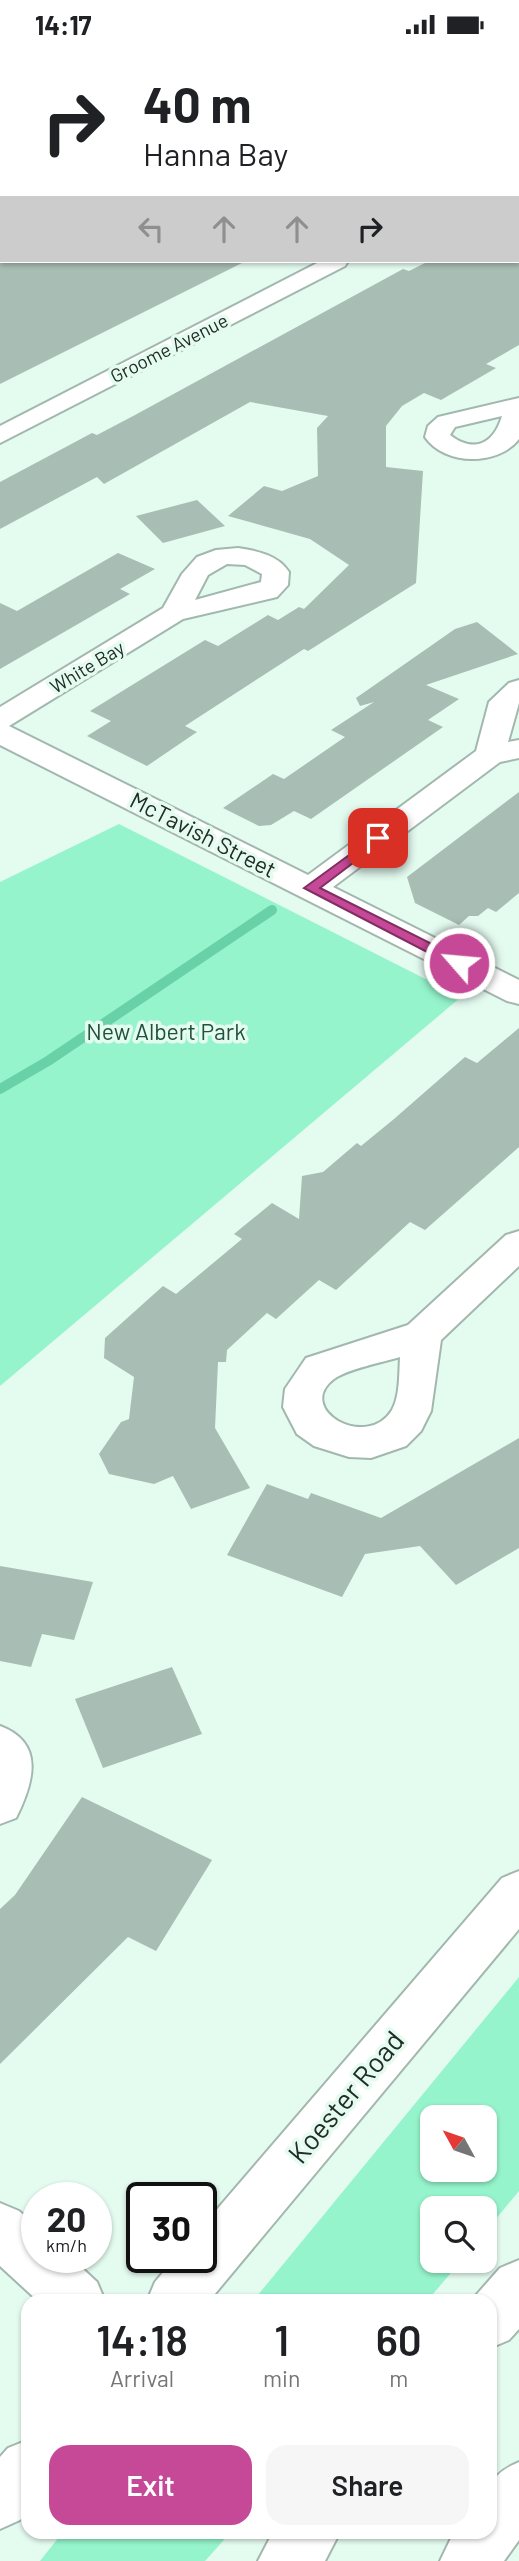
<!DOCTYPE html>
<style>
body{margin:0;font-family:Barlow,sans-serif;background:#f6f6f6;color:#202124;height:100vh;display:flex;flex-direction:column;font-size:26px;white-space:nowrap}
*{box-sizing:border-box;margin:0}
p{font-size:23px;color:#757577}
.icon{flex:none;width:38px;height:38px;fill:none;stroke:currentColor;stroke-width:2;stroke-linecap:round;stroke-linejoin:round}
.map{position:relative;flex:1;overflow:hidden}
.details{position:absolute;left:21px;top:2245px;width:476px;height:245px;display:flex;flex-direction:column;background:#fff;border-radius:21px;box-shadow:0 2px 5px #0004}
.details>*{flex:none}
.banner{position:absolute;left:0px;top:0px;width:520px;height:214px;box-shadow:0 2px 5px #0004;background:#fff;color:#202124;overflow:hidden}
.needle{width:46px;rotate:310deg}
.buttons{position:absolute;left:420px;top:2056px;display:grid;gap:14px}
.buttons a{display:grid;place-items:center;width:77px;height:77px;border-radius:14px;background:#fff;box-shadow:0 2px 5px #0004;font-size:35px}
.speed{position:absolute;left:21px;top:2133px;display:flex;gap:14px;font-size:35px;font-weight:700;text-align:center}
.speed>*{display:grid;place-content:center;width:91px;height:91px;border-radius:50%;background:#fff;box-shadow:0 2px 5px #0004;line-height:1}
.speed small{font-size:18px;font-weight:400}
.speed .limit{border:4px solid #111;border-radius:10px;background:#fff;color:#111}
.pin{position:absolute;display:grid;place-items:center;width:60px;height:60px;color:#fff;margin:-30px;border-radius:14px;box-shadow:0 4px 10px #0006}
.me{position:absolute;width:77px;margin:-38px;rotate:297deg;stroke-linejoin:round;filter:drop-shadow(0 0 5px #0008)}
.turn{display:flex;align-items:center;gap:24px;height:147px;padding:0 28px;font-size:32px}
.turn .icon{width:91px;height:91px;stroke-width:2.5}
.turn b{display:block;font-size:49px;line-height:60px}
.lanes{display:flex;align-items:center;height:66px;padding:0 28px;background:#0003;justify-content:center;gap:35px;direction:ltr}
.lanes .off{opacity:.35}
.eta{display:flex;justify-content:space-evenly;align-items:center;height:119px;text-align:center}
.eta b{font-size:42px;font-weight:600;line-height:49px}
.button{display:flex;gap:14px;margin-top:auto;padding:14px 28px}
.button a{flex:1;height:80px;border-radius:21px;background:#c64997;color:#fff;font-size:28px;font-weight:600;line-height:80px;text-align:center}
.button a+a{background:#f6f6f6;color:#202124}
.status{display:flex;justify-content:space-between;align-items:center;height:49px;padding:0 35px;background:#fff;direction:ltr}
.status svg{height:19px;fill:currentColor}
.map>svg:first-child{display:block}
.green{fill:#95f4cc;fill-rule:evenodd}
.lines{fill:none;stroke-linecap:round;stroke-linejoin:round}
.stream{stroke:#69d1a8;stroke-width:10}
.building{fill:#a8bdb3}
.minor-casing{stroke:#a2b7ad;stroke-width:4}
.tertiary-casing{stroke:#a2b7ad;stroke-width:4}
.motorway-casing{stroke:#a2b7ad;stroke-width:4}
.minor{fill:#fff;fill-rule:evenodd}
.tertiary{fill:#fff;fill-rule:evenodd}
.motorway{fill:#fff;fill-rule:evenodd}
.route{fill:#c64997;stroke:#812f62;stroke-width:2}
.labels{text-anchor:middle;stroke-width:7;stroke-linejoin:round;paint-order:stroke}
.far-street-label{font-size:19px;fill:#232b27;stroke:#e4fbf0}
.street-label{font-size:23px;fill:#232b27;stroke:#e4fbf0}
.park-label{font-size:23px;fill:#234f3e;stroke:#e4fbf0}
.near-street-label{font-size:28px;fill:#232b27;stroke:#e4fbf0}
</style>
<div class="status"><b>14:17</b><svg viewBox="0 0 49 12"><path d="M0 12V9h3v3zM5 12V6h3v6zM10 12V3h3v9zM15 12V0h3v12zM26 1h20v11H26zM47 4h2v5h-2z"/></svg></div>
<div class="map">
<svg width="519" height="2512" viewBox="0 0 519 2512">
<rect width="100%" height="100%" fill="#e4fbf0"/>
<!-- green -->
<g class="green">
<polygon points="119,775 461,948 0,1337 0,833"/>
<path d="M 519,1928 L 519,2142 L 485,2183 L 485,2160 L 432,2160 L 432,2212 L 461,2212 L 427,2252 L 253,2252 ZM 485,2068 L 485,2121 L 432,2121 L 432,2068 Z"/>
<polygon points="63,2483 231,2483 205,2512 40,2512"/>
</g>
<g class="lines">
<!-- stream -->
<polyline class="stream" points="0,1040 48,1012 272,861"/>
</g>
<!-- building -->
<g class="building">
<polygon points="0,212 246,212 0,335"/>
<polygon points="429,212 519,212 519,296 486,315 496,319 441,351 424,344 402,357 386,377 386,418 423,422 416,534 308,602 304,600 185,677 197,683 147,717 87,687 111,672 90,662 205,591 218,597 268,566 278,571 299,558 304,560 349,516 310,490 228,467 264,437 282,442 318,427 317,379 328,367 250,353 104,435 97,428 0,480 0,433 92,384 97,386 135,366 403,220 409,222"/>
<polygon points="197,451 225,477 163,494 136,467"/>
<polygon points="118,504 155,520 120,540 130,545 0,620 0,554 17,562"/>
<polygon points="477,573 518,605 426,636 459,650 428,671 443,678 311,770 294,762 271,776 259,777 223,759 273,725 284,730 345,688 331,681 374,653 360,657 356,649 455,580"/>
<polygon points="519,743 519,844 496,863 488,859 478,867 469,867 459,876 415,854 407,828"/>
<polygon points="519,979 519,1098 425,1181 410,1173 336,1241 319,1231 276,1270 267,1264 227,1301 226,1313 218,1313 215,1379 250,1439 191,1460 173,1427 154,1435 109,1425 99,1405 121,1373 129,1370 134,1328 104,1309 105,1289 163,1237 176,1245 242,1190 234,1185 272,1154 299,1170 302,1127 323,1123 357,1094 361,1097 394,1070 465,1008 477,1014"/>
<polygon points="519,1389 519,1499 456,1536 420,1497 365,1505 342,1548 227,1506 267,1435 308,1450 311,1444 381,1469"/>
<polygon points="0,1517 93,1533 74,1591 42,1585 31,1618 0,1612"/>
<polygon points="172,1618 202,1685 103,1719 75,1650"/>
<polygon points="82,1748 212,1811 156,1902 128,1888 0,2015 0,1860 15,1846"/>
</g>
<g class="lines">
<!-- minor casing -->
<g class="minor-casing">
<g id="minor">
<polygon points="333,0 352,0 353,2 334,2"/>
<polygon points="385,0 406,0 384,2"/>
<rect x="0" y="24" width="2" height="12"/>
<polygon points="0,173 2,173 0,186"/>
<polygon points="518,192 519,193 519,207 518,206"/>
<path d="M 519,349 L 519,390 C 498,417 445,417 425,388 L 428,377 L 438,368 ZM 502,367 C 494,394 475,405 450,386 L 455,378 Z"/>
<path d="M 238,499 C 258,502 278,506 289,523 L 288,536 L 277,548 L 183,570 L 9,677 L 308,826 L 476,702 L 489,653 L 509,634 L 519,631 L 519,654 L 508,693 L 519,691 L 519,709 L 500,713 L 333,838 L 519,931 L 519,955 L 507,952 L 0,696 L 0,658 L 163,559 L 182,525 L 197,508 L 216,501 ZM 227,515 L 245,516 L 262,525 L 261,533 L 195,551 L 208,526 Z"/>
<path d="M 519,1182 L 519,1217 L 441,1291 L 431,1362 L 421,1382 L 406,1397 L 371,1409 L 349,1408 L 314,1397 L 297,1385 L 283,1358 L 285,1340 L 306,1309 L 408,1276 L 506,1186 ZM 400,1308 C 399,1324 400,1347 392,1361 C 367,1402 294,1360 334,1330 C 347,1320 384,1313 400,1308 Z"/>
<path d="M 0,1677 C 46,1694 33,1735 16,1769 L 0,1775 Z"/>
<polygon points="519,1822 519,1880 209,2252 147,2252 155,2233 176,2208 201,2208 201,2179 502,1829"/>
<polygon points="28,2391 28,2462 20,2471 0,2480 0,2408 8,2399"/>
</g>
</g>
<!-- tertiary casing -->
<g class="tertiary-casing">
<g id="tertiary">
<rect x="518" y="113" width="1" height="12"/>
<polygon points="321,212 348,212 345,217 0,394 0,377"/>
<polygon points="0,2154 19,2162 37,2178 37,2208 70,2208 97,2233 105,2252 38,2252 0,2217"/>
</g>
</g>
<!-- motorway casing -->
<g class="motorway-casing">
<g id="motorway">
<polygon points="519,2211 519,2280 509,2291 490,2299 490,2252 471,2252 500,2219"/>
<path d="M 519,2413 L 519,2491 L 504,2512 L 440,2512 L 454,2483 L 490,2483 C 490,2446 480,2430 519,2413 Z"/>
<polygon points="273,2483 340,2483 325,2512 258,2512"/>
</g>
</g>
<!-- minor -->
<use href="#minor" class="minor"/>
<!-- tertiary -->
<use href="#tertiary" class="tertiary"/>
<!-- motorway -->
<use href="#motorway" class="motorway"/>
</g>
<!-- route -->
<polygon class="route" points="378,785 382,787 382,792 320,839 464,911 464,917 454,917 304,839"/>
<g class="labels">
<!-- far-street labels -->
<g class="far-street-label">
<text transform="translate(169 299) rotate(-27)" y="7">Groome Avenue</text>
<text transform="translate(87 618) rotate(-31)" y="7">White Bay</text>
</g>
<!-- street labels -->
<g class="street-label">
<text transform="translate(203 786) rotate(27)" y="8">McTavish Street</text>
</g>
<!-- park labels -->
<g class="park-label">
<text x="166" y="991">New Albert Park</text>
</g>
<!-- near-street labels -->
<g class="near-street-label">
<text transform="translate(346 2048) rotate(-50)" y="10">Koester Road</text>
</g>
</g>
</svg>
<div class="buttons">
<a><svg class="needle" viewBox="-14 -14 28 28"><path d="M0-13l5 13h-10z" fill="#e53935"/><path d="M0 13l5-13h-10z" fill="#757577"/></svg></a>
<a><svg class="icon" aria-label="search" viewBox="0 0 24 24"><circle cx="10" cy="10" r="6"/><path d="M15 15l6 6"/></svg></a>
</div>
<div class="speed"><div>20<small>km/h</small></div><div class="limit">30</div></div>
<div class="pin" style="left:378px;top:789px;background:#d93025"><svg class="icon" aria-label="arrive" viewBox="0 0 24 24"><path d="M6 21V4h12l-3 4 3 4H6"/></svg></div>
<svg class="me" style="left:459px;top:914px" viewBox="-20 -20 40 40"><circle r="17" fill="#c64997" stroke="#fff" stroke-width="3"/><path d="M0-11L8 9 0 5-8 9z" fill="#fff"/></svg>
<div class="banner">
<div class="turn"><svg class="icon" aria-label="right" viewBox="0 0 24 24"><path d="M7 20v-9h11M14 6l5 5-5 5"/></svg><div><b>40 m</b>Hanna Bay</div></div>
<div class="lanes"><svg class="icon off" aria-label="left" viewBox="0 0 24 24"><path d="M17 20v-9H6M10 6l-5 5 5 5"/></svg><svg class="icon off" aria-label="ahead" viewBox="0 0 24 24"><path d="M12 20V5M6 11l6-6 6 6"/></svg><svg class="icon off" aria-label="ahead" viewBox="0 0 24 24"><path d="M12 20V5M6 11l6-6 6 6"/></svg><svg class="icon" aria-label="right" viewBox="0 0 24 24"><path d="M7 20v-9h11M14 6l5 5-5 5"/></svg></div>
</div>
<section class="details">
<div class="eta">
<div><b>14:18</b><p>Arrival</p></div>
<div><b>1</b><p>min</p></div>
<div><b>60</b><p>m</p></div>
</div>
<div class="button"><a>Exit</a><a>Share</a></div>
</section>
</div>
